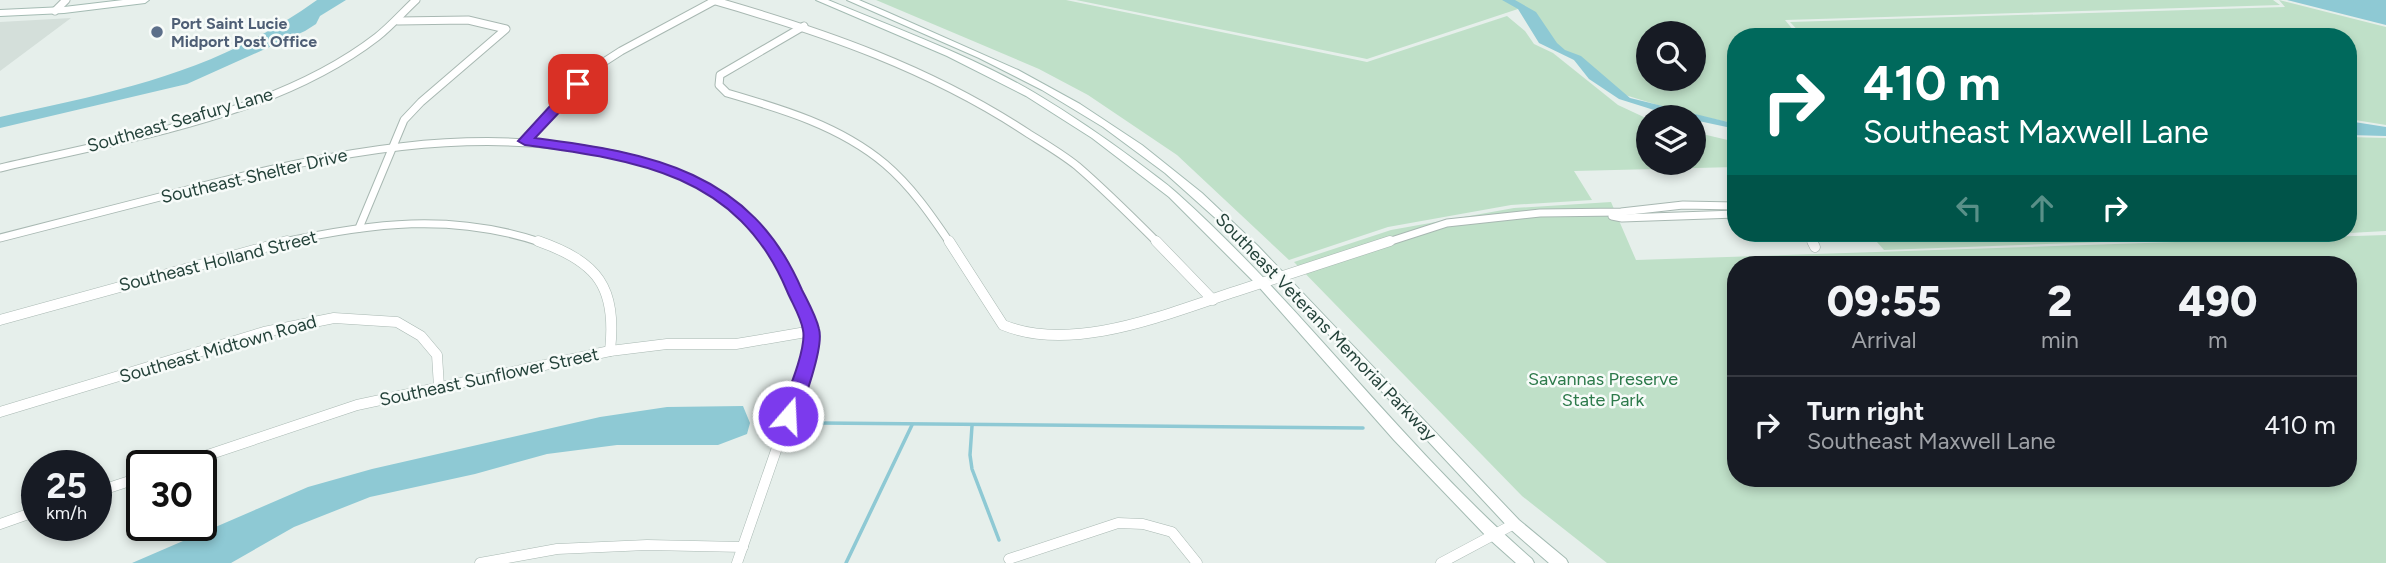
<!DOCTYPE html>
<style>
body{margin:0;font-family:Figtree,sans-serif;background:#242831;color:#f1f3f6;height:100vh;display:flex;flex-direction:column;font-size:26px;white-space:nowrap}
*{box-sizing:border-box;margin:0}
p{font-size:23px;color:#9ea1a6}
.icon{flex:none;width:38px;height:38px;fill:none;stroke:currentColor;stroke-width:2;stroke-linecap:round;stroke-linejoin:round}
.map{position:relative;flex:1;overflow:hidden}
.details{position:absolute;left:1727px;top:256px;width:630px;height:231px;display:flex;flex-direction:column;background:#171b24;border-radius:28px;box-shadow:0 4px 10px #0003}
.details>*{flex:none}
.top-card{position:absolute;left:1727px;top:28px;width:630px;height:214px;border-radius:28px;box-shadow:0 4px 10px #0003;background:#00695c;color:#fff;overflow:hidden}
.tools{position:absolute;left:1636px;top:21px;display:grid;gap:14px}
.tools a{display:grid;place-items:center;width:70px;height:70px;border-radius:50%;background:#171b24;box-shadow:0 4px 10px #0003;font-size:35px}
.speed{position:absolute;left:21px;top:450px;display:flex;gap:14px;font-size:35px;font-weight:700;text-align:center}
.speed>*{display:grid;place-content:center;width:91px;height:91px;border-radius:50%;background:#171b24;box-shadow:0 4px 10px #0003;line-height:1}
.speed small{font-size:18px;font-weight:400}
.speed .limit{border:4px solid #111;border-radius:10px;background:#fff;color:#111}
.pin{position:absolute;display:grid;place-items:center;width:60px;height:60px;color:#fff;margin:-30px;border-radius:14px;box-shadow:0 4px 10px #0006}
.me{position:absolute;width:77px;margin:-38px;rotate:19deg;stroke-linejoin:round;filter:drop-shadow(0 0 5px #0008)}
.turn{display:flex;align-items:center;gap:24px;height:147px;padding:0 21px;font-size:32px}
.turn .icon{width:91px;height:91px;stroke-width:2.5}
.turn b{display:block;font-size:49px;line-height:60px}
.lanes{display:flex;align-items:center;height:66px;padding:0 21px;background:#0003;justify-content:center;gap:35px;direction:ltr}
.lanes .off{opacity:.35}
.eta{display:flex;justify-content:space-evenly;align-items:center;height:119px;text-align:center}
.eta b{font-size:42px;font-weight:800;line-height:49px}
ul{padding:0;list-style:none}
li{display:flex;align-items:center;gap:21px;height:98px;padding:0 21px;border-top:2px solid #363941}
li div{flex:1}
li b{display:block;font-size:26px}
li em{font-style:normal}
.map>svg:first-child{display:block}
.built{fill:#d4dfda}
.green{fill:#bfe0c8;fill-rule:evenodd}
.water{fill:#8ec9d4}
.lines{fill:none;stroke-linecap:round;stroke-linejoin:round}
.stream{stroke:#8ec9d4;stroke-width:3.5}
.street-far1-casing{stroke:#a8b8b2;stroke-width:9}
.street-casing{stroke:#a8b8b2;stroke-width:11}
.secondary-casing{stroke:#a4bbb3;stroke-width:2}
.street-far1{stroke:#fff;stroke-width:7}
.street{stroke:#fff;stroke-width:10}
.secondary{fill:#fff;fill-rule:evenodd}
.route{fill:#7c3aed;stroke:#51269a;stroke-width:2}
.service-dot{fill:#5c6f8a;stroke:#f7fbf9;stroke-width:2.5}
.labels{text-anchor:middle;stroke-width:5;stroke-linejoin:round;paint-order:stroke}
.far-service-label{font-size:16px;font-weight:bold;fill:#4e5e75;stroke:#f7fbf9;text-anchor:start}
.street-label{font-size:18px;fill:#24423a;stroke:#f7fbf9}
.park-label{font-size:18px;fill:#2d7a4b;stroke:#f7fbf9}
</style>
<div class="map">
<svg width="2386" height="563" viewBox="0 0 2386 563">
<rect width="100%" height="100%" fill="#e6efeb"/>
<!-- built -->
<polygon class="built" points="71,18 0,71 0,72 0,22"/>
<!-- green -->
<g class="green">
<polygon points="876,0 1066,0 1367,62 1507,16 1525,31 1534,44 1553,53 1618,105 1648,119 1648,163 1694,163 1694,132 1736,142 1736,167 1574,171 1592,200 1511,205 1388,227 1289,260 1177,155 1088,95 1039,69"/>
<path d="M 1076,0 L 2273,0 L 2280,5 L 1785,20 L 1799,37 L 1736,37 L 1736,124 L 1674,110 L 1612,91 L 1551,41 L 1521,8 L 1367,59 ZM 1648,33 L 1694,33 L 1694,79 L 1648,79 Z"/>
<polygon points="2279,0 2386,27 2386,125 2349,119 2348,37 1804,37 1790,22 2285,7"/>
<polygon points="2348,137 2386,138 2386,231 2349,233"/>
<path d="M 1611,202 L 1636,260 L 2386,235 L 2386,563 L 1607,563 L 1522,496 L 1294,262 L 1391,230 L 1514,208 ZM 1736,264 L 2348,264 L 2348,478 L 1736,478 Z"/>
<polygon points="1869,233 2347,233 1884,250"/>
</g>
<!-- water -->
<g class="water">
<path d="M 317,0 L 346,0 L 320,16 L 316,24 L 305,31 L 187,84 L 0,128 L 0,117 C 119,91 215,73 317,0 Z"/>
<polygon points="1502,0 1515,0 1536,12 1557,43 1565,50 1581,56 1630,98 1736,124 1736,129 1694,120 1694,117 1654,110 1619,99 1589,79 1574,60 1539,43 1518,9"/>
<polygon points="2287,0 2386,0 2386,25"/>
<polygon points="2348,121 2386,127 2386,136 2349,135"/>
<polygon points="743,406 750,423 747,434 718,445 617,445 547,454 475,474 370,497 294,527 231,563 132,563 308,487 372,469 600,417 667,407"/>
</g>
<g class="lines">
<!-- stream -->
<g class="stream">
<polyline points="819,423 1363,428"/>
<polyline points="972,426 970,455 972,469 999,540"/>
<polyline points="846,563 912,425"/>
</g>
<!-- street-far1 casing -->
<g class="street-far1-casing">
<g id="street-far1">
<path d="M 712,0 C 824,32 931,69 1029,134 C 1045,144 1062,154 1077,166 C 1105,190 1132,217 1158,243"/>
<polyline points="55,11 66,0"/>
<path d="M 804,26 L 720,75 L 719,85 L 727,93 C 782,109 840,126 885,164 C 911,186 931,215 950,243"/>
<polyline points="525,141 590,71 621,51 714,1"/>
<path d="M 0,168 C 123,139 275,116 377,37 C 391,26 403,12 416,0"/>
<polyline points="1612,216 1622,218 1736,214"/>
<polyline points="359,228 404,120 421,102 506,29 468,20 398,21"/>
<polyline points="1807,233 1813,243"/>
<path d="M 0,238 C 65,221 130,205 195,188 C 332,153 470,124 612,154 C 657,164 705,180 741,211 C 751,219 760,233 768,243"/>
<path d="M 279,243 C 371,223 452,212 543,243"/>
<polyline points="1385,243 1447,223 1540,213 1621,212 1683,205 1736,206"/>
</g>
</g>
<!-- street casing -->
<g class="street-casing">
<g id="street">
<path d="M 538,241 C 598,262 617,287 610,351"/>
<path d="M 949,241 L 1003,325 C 1074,354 1168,313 1237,291 C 1288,274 1339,258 1390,241"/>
<polyline points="1156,241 1213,300"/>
<polyline points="1812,241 1815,247"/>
<polyline points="0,320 287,241"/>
<polyline points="0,412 264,332 334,318 397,322 421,336 437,355 439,387"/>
<polyline points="175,466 357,405 610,351 667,344 736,344 812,331"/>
<polyline points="96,492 142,477"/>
<polyline points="0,524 37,511"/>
<polyline points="1009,559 1118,523 1143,524 1172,532 1197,563"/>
<polyline points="480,563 557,549 647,545 743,547"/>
<polyline points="737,563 806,364 812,331 781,259 767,241"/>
<polyline points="1441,563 1514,524"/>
</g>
</g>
<!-- secondary casing -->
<g class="secondary-casing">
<g id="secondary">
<polygon points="123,0 149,0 145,3 64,13 0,16 0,10 64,7"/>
<path d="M 816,0 L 828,0 C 897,29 970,55 1035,93 C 1070,114 1104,137 1136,161 C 1150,172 1165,182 1178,194 C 1304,307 1403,447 1532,559 L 1534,563 L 1516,563 L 1488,538 L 1394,440 L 1259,287 L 1169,197 L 1092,138 L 1026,96 L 947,56 Z"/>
<polygon points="847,0 859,0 887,12 1018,70 1080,104 1142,145 1202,193 1258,246 1519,520 1566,559 1568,563 1549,563 1509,528 1276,278 1222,224 1165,173 1103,127 1042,90 979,58"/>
</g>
</g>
<!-- street-far1 -->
<use href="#street-far1" class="street-far1"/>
<!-- street -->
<use href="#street" class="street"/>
<!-- secondary -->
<use href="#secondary" class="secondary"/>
</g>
<!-- route -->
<path class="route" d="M 578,80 L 583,81 L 583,87 L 535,138 C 651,153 751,171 802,290 C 808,302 816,316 819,329 C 824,346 804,405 794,421 L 781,421 L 779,416 C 786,397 807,349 803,330 C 801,317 792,303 787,291 C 738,174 637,160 525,145 L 518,141 L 573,81 Z"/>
<!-- markers -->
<circle class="service-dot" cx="157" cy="32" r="7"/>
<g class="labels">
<!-- far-service labels -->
<g class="far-service-label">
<text x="171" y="29">Port Saint Lucie<tspan x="171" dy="18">Midport Post Office</tspan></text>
</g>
<!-- street labels -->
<g class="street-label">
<text transform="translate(180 120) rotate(-16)" y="6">Southeast Seafury Lane</text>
<text transform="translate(254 176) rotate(-13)" y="6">Southeast Shelter Drive</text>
<text transform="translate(218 261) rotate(-14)" y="6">Southeast Holland Street</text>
<text transform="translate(1326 327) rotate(46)" y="6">Southeast Veterans Memorial Parkway</text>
<text transform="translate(218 349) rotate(-16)" y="6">Southeast Midtown Road</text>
<text transform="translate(489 377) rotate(-12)" y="6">Southeast Sunflower Street</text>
</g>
<!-- park labels -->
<g class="park-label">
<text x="1603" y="385">Savannas Preserve<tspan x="1603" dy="21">State Park</tspan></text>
</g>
</g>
</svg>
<div class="tools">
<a><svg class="icon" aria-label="search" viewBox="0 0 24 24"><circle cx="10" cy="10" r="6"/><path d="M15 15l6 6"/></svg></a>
<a><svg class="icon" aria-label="layers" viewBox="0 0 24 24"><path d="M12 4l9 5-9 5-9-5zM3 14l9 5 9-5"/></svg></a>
</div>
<div class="speed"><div>25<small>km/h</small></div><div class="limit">30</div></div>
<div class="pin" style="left:578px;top:84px;background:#d93025"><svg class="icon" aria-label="arrive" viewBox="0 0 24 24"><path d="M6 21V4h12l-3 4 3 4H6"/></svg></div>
<svg class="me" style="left:788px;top:416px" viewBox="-20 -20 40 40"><circle r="17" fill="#7c3aed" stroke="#fff" stroke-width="3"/><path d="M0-11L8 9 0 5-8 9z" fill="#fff"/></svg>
<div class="top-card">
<div class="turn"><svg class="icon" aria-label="right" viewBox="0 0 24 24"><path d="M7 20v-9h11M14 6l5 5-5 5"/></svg><div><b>410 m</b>Southeast Maxwell Lane</div></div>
<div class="lanes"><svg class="icon off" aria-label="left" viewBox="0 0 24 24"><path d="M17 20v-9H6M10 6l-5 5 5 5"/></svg><svg class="icon off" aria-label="ahead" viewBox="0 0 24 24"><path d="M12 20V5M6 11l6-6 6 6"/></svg><svg class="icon" aria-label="right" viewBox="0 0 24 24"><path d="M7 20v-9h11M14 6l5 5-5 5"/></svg></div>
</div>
<section class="details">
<div class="eta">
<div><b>09:55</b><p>Arrival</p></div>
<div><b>2</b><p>min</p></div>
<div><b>490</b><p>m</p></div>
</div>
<ul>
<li><svg class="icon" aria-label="right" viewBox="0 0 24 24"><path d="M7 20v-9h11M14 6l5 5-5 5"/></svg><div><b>Turn right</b><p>Southeast Maxwell Lane</p></div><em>410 m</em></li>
</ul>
</section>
</div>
